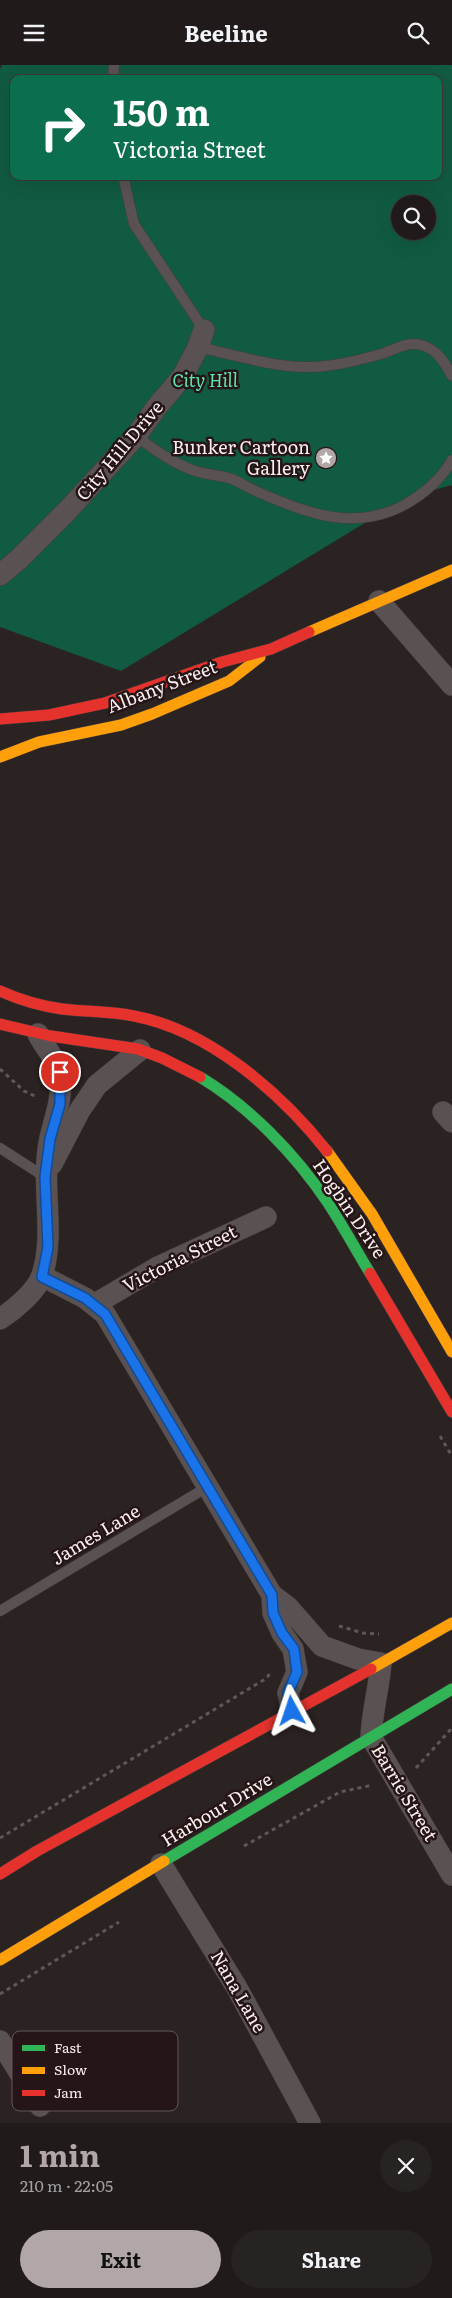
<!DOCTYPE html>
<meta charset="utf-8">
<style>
body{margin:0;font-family:Literata,serif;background:#282323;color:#f1f3f6;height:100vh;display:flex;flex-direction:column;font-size:19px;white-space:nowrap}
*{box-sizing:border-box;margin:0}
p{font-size:16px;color:#a2a1a2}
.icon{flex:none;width:28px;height:28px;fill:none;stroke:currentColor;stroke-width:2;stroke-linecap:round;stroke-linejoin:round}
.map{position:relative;height:2058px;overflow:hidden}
.details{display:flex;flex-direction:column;background:#201a1a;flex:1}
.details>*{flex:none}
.top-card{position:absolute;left:10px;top:10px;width:432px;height:105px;border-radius:10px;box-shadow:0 5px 20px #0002,0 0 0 1px #3d3839;background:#0b6e4f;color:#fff;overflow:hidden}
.tools{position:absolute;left:391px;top:130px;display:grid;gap:10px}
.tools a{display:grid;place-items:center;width:45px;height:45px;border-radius:50%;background:#201a1a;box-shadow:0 5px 20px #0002,0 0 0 1px #3d3839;font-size:25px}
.pin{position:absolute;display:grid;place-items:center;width:42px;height:42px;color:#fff;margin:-21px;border:2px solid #fff;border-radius:50%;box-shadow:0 1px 5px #0007}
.me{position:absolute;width:55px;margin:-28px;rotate:355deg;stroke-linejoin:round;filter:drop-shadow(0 0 4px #0008)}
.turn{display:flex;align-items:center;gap:18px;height:105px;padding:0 20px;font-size:22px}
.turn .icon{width:65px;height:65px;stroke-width:2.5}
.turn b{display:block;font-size:35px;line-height:42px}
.round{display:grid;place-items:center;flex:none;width:52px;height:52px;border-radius:26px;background:#282323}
.headline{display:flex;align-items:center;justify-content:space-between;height:85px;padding:0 20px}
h1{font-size:30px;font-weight:700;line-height:38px;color:#b2a7a7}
.button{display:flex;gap:10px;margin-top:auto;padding:10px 20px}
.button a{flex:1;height:58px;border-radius:30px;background:#b2a7a7;color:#111;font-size:20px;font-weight:700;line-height:58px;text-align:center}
.button a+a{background:#282323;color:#f1f3f6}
header{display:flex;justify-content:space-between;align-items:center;height:65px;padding:0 20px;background:#201a1a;font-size:22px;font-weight:700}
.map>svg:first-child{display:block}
.forest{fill:#115b42;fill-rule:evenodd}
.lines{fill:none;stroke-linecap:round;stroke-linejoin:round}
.lane-casing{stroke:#453d3d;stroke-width:11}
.street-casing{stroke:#453d3d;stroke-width:22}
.fast-casing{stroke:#453d3d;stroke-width:12}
.slow-casing{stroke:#453d3d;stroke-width:12}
.jam-casing{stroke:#453d3d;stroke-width:12}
.path{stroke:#5f5858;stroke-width:3;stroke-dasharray:4 4;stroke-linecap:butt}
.lane{stroke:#5a5252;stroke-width:10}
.street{stroke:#5a5252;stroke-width:21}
.fast{stroke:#30b455;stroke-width:11}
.slow{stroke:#ff9f0a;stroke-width:11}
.jam{stroke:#e5322d;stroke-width:11}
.route-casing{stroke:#114b97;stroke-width:12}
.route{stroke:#1a73e8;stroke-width:9}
.labels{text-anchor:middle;stroke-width:5;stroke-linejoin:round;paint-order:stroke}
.park-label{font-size:18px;font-style:italic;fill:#5ce5b0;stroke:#251516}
.poi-label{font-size:18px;fill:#faeeee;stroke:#251516;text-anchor:end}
.street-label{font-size:18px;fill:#faeeee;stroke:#251516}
.key{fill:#251516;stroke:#655657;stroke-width:1}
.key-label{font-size:14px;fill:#faeeee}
</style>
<header><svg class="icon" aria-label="menu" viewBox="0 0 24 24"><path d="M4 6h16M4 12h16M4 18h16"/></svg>Beeline<svg class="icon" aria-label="search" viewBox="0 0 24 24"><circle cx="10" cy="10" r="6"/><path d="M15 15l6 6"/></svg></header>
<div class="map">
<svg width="452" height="2058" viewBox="0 0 452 2058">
<rect width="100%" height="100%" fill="#2b2222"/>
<!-- forest -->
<path class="forest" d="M 2,0 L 452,0 L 452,420 L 426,427 L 373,453 L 121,606 L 0,562 L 0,4 ZM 14,14 L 439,14 L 439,111 L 14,111 ZM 400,139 L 428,139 L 428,166 L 400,166 Z"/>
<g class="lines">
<!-- lane casing -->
<g class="lane-casing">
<g id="lane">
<polyline points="113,14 114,0"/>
<polyline points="123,111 134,159 204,265"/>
<path d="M 198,282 C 240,291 283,306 325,301 C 344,299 363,294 381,289 C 394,285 408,276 421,280 C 437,284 445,298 452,311"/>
<path d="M 136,371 C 155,385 172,398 195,406 C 207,410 221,410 232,414 C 242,418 250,424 260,428 C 308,449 356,467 406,439 C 425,428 441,415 452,395"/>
<polyline points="0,1083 45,1112"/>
<polyline points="0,1546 209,1421"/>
</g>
</g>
<!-- street casing -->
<g class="street-casing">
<g id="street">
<polyline points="0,510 19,494 67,446 136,371 156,343 183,311 198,282 204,265"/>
<polyline points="379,536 452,620"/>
<polyline points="443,1047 452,1057"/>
<polyline points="52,1099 80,1045 97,1020 140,985"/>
<polyline points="42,1211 85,1233 105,1249 272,1530 273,1548 282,1568 293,1584 297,1607 288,1628 292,1646"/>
<polyline points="95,1239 158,1202 266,1152"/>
<path d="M 0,1254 C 14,1245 37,1226 42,1210 C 56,1169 40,1118 50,1073 C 55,1051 63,1033 60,1010 C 58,997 44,981 38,969"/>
<path d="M 272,1530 L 288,1542 L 322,1581 L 358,1594 L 381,1598 C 379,1623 372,1647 371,1672 L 452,1810"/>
<polyline points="161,1799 237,1923 310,2058"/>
<polyline points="0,1976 40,2041"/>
</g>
</g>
<!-- fast casing -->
<g class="fast-casing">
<g id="fast">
<path d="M 200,1012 C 250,1042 296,1090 328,1138 C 343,1161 356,1185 370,1208"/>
<polyline points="164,1796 452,1624"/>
</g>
</g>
<!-- slow casing -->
<g class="slow-casing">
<g id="slow">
<polyline points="309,567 452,505"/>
<polyline points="0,692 39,677 121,660 152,649 229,616 260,592"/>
<polyline points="327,1086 372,1149 452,1287"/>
<polyline points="371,1604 452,1558"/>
<polyline points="0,1895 164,1796"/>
</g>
</g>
<!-- jam casing -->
<g class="jam-casing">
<g id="jam">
<polyline points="0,654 49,650 105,638 222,597 271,584 309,567"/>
<path d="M 0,926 C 20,935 40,941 62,944 C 86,947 110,946 134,951 C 209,965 281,1028 327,1086"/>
<polyline points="0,959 51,971 138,984 162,993 200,1012"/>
<polyline points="370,1208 452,1347"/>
<polyline points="0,1809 37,1786 371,1604"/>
</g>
</g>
<!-- path -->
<g class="path">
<polyline points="0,1004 24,1026 37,1032"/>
<polyline points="440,1371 452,1391"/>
<polyline points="339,1561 363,1568 379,1569"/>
<polyline points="416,1703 452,1663"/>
<polyline points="0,1773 267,1613 271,1606"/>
<polyline points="244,1781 340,1727 373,1720"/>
<polyline points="0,1929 119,1857"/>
</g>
<!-- lane -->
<use href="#lane" class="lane"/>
<!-- street -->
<use href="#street" class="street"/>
<!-- fast -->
<use href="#fast" class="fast"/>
<!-- slow -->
<use href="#slow" class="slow"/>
<!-- jam -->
<use href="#jam" class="jam"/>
</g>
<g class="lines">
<!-- route casing -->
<g class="route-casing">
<polyline id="route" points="60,1007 60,1039 50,1074 45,1112 48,1182 42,1212 85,1233 105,1249 272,1530 273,1548 282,1568 294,1584 297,1607 288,1628 292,1646"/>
</g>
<!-- route -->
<use href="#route" class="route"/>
</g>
<!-- icons -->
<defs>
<g id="sight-disc" transform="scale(1.125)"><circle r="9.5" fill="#b2a7a7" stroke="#251516"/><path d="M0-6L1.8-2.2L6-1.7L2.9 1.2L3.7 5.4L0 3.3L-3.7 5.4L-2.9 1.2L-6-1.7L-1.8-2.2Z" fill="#fff"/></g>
</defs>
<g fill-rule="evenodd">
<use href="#sight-disc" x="326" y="393"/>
</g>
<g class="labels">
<!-- park labels -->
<g class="park-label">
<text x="205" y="322">City Hill</text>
</g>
<!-- poi labels -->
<g class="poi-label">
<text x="310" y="389">Bunker Cartoon<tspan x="310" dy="21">Gallery</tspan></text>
</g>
<!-- street labels -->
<g class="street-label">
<text transform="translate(120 386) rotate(-50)" y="6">City Hill Drive</text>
<text transform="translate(162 622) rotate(-21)" y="6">Albany Street</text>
<text transform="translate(349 1144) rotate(56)" y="6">Hogbin Drive</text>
<text transform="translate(180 1194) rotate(-27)" y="6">Victoria Street</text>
<text transform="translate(96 1470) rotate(-31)" y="6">James Lane</text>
<text transform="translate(404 1728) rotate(59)" y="6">Barrie Street</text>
<text transform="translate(217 1745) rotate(-31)" y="6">Harbour Drive</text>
<text transform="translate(238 1927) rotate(60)" y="6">Nana Lane</text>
</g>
</g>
<!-- legend -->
<rect x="12" y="1966" width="166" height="80" rx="8" class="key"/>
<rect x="22" y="1980" width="23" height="6" fill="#30b455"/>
<rect x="22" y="2002" width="23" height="7" fill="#ff9f0a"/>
<rect x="22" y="2025" width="23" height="6" fill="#e5322d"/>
<g class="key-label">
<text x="54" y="1988">Fast</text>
<text x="54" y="2010">Slow</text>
<text x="54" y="2033">Jam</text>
</g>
</svg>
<div class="tools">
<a><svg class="icon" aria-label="search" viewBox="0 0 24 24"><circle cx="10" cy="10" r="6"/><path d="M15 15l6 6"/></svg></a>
</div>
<div class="pin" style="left:60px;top:1007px;background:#d93025"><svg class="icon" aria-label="arrive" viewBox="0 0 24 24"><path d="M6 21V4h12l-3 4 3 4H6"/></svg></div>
<svg class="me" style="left:292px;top:1646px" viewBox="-20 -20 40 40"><path d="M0-17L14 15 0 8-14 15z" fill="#1a73e8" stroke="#fff" stroke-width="4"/></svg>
<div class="top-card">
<div class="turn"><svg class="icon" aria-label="right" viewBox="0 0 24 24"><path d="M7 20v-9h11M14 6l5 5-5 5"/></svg><div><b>150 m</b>Victoria Street</div></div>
</div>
</div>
<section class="details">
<div class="headline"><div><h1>1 min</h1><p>210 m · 22:05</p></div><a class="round"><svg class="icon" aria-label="close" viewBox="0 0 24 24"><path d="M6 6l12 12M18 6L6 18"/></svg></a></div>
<div class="button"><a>Exit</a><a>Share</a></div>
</section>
